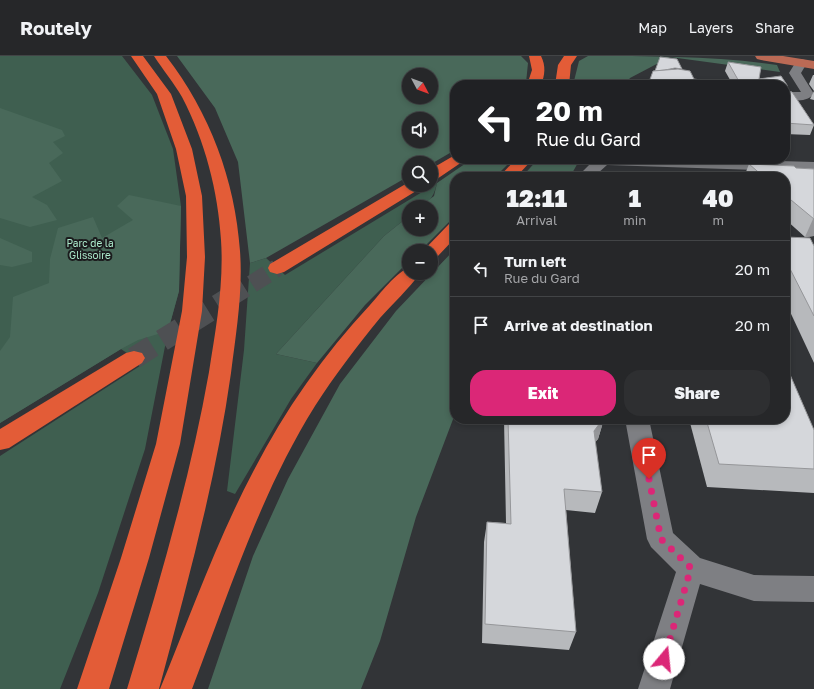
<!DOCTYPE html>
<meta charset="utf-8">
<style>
body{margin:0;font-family:"Golos Text",sans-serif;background:#2e2f31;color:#f1f3f6;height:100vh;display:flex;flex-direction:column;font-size:15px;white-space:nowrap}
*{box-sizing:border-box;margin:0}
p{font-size:13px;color:#a4a5a8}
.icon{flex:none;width:22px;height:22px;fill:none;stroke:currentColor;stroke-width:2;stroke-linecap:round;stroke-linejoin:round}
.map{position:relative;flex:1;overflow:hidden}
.details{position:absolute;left:450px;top:116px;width:340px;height:252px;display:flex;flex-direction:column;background:#262729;border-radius:16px;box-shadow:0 2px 6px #0003,0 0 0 1px #424446}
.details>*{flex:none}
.guide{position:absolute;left:450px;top:24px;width:340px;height:84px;border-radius:16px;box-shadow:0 2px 6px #0003,0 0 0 1px #424446;background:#202124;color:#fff;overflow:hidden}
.needle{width:26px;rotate:131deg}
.buttons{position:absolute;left:402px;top:12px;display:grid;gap:8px}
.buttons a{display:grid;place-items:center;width:36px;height:36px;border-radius:50%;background:#262729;box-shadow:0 2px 6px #0003,0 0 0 1px #424446;font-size:20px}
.pin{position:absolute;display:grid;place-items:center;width:34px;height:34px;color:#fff;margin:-41px -17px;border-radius:50% 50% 50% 0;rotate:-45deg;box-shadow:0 0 4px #0007}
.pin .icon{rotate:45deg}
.me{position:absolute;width:44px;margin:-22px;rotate:17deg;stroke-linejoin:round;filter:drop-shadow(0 0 3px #0008)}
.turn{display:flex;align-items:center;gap:14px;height:84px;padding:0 20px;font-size:18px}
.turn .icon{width:52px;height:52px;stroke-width:2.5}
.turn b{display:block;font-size:28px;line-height:34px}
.eta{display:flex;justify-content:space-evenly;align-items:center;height:68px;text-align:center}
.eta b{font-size:24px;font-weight:800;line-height:28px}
.cta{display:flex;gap:8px;margin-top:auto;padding:8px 20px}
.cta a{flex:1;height:46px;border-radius:16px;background:#db2777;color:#fff;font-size:16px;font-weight:800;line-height:46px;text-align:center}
.cta a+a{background:#2e2f31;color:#f1f3f6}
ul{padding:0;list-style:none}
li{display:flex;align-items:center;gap:12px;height:56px;padding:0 20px;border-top:1px solid #424446}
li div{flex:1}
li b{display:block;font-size:15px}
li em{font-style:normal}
header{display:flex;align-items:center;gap:24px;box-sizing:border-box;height:56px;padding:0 20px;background:#262729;border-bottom:1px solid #424446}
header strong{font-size:19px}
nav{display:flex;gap:22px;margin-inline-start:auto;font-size:14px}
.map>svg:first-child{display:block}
.green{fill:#3f5f50}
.forest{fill:#49695a;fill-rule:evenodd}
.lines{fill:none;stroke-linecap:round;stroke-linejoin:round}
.highway-tunnel-far1{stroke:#4e5053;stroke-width:18;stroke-dasharray:18 8;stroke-linecap:butt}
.highway-tunnel{stroke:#4e5053;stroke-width:22;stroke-dasharray:22 11;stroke-linecap:butt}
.minor{fill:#7e7f83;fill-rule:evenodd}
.major{fill:#bb6a55;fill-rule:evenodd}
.highway{fill:#e35c37;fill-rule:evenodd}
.wall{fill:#b7b9bc}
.shaded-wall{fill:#959699}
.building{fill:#d5d7db;stroke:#959699}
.route{stroke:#db2777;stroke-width:7;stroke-dasharray:0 12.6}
.labels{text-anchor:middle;stroke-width:4;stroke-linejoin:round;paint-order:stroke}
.park-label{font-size:10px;fill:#aceacc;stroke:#1b1b1d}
</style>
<header>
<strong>Routely</strong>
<nav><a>Map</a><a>Layers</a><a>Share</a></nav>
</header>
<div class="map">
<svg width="814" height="633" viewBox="0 0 814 633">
<rect width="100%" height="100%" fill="#323437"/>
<!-- green -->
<g class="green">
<polygon points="0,0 122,0 152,39 173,93 181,150 179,235 168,275 145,393 98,537 60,633 0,633 0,400 143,308 121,293 0,367"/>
<path d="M 437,127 C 433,144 427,151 409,151 L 409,160 L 384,180 L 276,298 L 317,307 L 291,343 L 235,438 L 227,435 L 244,294 L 250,207 L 266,202 L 285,219 Z"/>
</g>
<!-- forest -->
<g class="forest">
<path d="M 177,0 L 521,0 L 528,7 L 526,27 L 525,29 L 455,29 L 455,94 L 431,108 L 409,107 L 409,120 L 266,202 L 250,207 L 238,106 L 215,52 ZM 409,19 L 431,19 L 431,41 L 409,41 ZM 409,63 L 431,63 L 431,85 L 409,85 Z"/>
<path d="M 588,0 C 649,0 718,0 777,9 L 780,16 L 670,1 L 630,22 L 625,29 L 573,29 L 579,5 Z"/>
<polygon points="0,52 62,74 65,80 53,86 63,97 49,107 62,125 32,141 47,149 57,164 30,171 0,162"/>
<polygon points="472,103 513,103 495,121 455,121 455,160 420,195 409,195 409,205 365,249 317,307 276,298 384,180 409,160 409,173 431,173 431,151 420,151 434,140 437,127"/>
<polygon points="538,103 580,103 570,121 522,121"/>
<polygon points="129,139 181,150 179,235 168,275 138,284 121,293 0,367 0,295 10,281 13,241 49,227 50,203 58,172 93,161 102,182 133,164 117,150"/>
<polygon points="0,182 32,196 32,206 12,211 0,209"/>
<polygon points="455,193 455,358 416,461 380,585 361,633 208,633 253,500 288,423 340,328 396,255"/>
</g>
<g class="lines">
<!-- highway-tunnel-far1 -->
<polyline class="highway-tunnel-far1" points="230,242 277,212"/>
<!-- highway-tunnel -->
<polyline class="highway-tunnel" points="134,302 231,241"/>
<!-- minor -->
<g class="minor">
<path d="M 801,3 L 805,4 L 807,7 L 801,17 L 814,38 C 807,46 795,45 785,44 L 785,36 L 801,36 L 789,17 L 797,4 Z"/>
<polygon points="674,19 709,25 714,26 716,29 686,29 674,27 664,29 640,29 642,26"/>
<polygon points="595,103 713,103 814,106 814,116 607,109 597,118 598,121 582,121 581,117"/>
<polygon points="625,363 649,363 673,477 700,502 754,519 814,520 814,546 754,545 700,528 670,633 638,633 676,516 651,491 647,483"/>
</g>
<!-- major -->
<polygon class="major" points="755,0 783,0 814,5 814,13 761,4 757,3"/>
<!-- highway -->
<g class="highway">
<polygon points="131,0 143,0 171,38 192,93 202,140 205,201 202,255 180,388 149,502 109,633 77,633 121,502 156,388 182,255 187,201 186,140 176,93 157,38"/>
<path d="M 154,0 L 166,0 C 210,57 235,124 240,195 C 243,236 236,277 231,317 C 216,424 187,529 159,633 L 127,633 C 159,528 190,423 209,316 C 216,272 224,228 221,184 C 218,135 205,85 182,41 C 174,27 163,14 154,0 Z"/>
<path d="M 529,0 L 541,0 C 546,10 545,19 541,29 L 527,29 L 532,14 Z"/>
<polygon points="564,0 577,0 571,9 569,29 555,29 558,9"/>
<polygon points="455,99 455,103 465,103 462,106 437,123 431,125 431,113"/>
<polygon points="516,103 533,103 516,121 499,121"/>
<polygon points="409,126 409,129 423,129 421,132 284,216 277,218 270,216 268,212 270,208"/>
<polygon points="455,167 455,182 437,201 431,202 431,195 423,195 449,168"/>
<path d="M 409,212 L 409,217 L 420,217 C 409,233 393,247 380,262 C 357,290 335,319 315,350 C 260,438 229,537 192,633 L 160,633 C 190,560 217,484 254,414 C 285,354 324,298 370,249 C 379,239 397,215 409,212 Z"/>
<polygon points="134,295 142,297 145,302 142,307 9,392 0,394 0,373 126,297"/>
</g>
</g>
<!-- wall -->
<g class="wall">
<polygon points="728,6 761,11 759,23 781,20 787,29 788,35 792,36 814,69 810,79 785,78 785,29 733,29 725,15"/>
<polygon points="813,19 814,19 814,44 810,43 814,35 809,28"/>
<polygon points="749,108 796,112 814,113 814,180 805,181 785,163 785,121 744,121"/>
<polygon points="785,181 814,190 814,307 785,245"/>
<polygon points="504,363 604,363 598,383 595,386 602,436 595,457 566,454 576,576 569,594 482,587 484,486 487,466 506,467"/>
<polygon points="689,363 785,363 814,374 814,437 707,431"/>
</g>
<!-- shaded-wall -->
<g class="shaded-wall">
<polygon points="813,163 814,163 814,180 805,181"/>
<polygon points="603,363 604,363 598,383 587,396 594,375"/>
</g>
<!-- building -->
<g class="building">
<polygon points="660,1 677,3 682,13 675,12 665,14 655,15"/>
<polygon points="728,6 761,11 759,23 781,20 787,29 788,35 792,36 814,69 785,67 785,29 741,29"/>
<polygon points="678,13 690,15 697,29 648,29 653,15"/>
<polygon points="749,108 794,110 796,112 814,113 814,163 785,139 785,121 764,121"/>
<polygon points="785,181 810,182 814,190 814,260 785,203"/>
<polygon points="785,307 814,374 814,413 719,408 706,363 785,363"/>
<polygon points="508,363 603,363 594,375 602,436 564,433 576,576 485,568 487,466 511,468"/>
</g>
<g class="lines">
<!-- route -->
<polyline class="route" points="649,423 661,483 691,512 664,603"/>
</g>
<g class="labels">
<!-- park labels -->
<g class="park-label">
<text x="90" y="191">Parc de la<tspan x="90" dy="12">Glissoire</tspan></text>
</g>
</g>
</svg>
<div class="buttons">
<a><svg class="needle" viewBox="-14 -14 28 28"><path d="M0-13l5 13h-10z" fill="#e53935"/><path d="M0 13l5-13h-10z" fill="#a4a5a8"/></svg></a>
<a><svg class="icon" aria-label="sound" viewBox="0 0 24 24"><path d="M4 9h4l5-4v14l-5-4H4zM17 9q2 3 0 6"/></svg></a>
<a><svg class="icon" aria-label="search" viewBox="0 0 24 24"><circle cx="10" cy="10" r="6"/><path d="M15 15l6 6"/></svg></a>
<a>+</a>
<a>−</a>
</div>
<div class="pin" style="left:649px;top:423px;background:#d93025"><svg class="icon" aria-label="arrive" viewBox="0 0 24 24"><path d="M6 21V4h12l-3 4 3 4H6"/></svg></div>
<svg class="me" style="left:664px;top:603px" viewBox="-20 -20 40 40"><circle r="19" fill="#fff"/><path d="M0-13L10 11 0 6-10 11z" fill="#db2777"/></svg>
<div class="guide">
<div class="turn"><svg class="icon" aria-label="left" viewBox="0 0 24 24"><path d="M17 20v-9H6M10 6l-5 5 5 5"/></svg><div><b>20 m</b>Rue du Gard</div></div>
</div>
<section class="details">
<div class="eta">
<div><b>12:11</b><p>Arrival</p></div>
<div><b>1</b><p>min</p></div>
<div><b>40</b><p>m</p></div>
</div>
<ul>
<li><svg class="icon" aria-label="left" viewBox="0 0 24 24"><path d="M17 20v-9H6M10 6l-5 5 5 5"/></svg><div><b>Turn left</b><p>Rue du Gard</p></div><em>20 m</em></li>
<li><svg class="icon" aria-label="arrive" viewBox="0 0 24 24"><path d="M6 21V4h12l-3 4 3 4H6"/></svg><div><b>Arrive at destination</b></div><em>20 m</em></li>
</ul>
<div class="cta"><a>Exit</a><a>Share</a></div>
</section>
</div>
